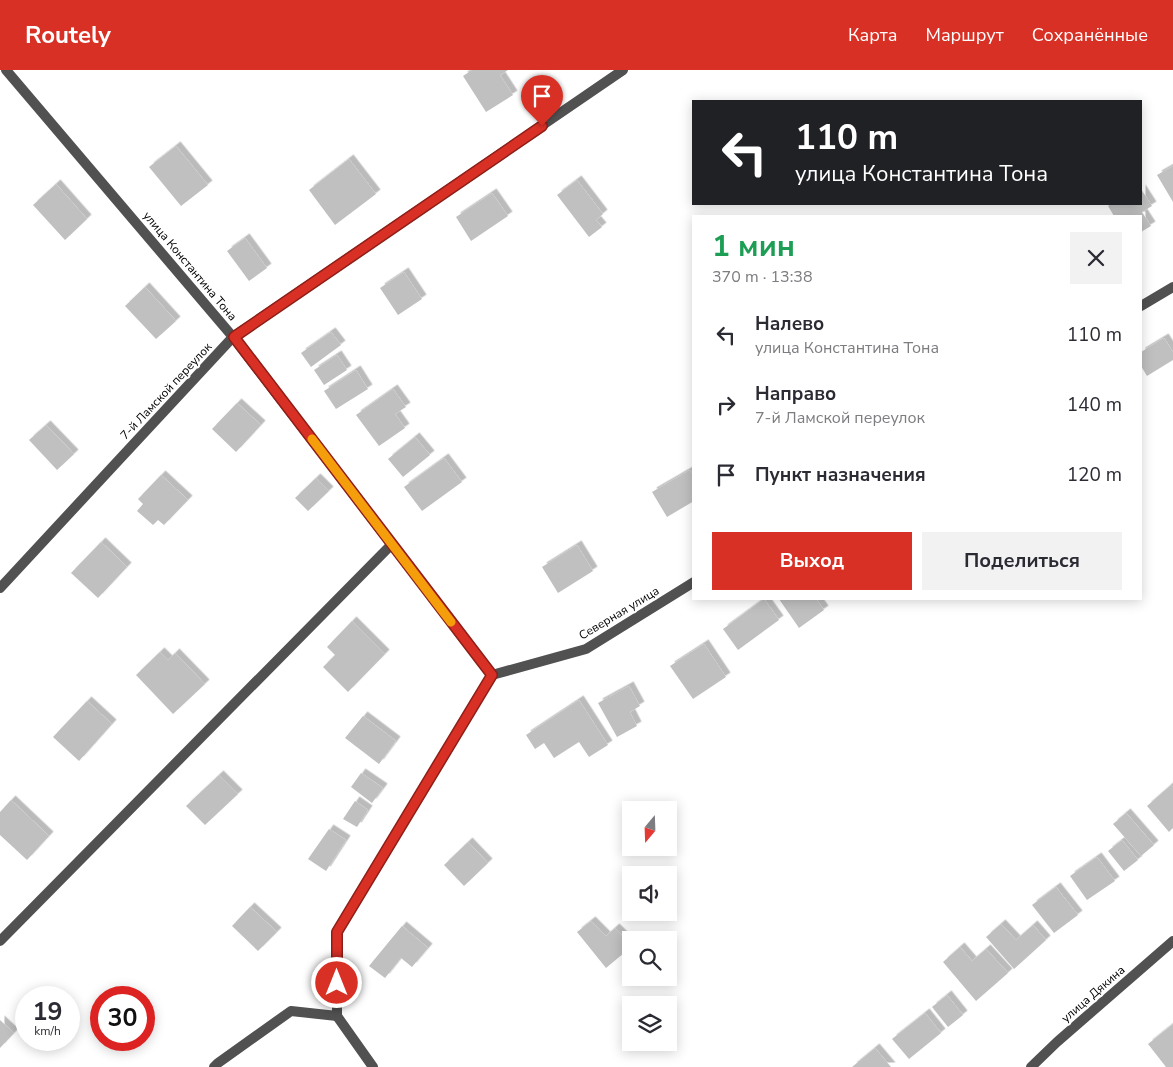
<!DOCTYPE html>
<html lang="ru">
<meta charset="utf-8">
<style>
body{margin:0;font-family:"Nunito Sans",sans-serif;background:#f2f2f3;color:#2b2b33;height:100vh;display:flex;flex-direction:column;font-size:19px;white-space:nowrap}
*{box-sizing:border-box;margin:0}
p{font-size:16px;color:#7c7c81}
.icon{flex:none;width:28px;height:28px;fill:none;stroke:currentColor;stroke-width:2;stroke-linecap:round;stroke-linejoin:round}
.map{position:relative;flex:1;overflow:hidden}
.panel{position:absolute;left:692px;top:145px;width:450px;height:385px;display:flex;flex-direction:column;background:#fff;border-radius:0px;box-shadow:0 2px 12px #0003}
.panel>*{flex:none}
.banner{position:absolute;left:692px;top:30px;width:450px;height:105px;border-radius:0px;box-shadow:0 2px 12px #0003;background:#202124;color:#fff;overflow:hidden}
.needle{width:32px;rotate:199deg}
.fabs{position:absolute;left:622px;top:731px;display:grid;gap:10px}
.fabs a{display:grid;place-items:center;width:55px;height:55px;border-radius:0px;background:#fff;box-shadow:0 2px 12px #0003;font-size:25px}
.speed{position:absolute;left:15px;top:916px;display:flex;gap:10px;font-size:25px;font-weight:700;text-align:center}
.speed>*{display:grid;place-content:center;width:65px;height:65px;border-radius:50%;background:#fff;box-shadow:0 2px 12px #0003;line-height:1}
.speed small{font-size:12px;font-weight:400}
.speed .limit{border:8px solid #d22;background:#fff;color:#111}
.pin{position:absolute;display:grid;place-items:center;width:42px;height:42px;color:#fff;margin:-51px -21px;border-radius:50% 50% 50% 0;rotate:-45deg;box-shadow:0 0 5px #0007}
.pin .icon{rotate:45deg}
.me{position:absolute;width:55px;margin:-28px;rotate:0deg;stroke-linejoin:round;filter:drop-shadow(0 0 4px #0008)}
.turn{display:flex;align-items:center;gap:18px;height:105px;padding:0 20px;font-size:22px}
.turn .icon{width:65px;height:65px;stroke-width:2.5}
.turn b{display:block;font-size:35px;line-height:42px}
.round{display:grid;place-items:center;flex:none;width:52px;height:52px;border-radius:0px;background:#f2f2f3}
.headline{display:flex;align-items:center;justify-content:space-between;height:85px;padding:0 20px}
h1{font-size:30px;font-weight:700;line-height:38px;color:#1e9e55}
.action{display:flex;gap:10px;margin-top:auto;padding:10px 20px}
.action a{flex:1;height:58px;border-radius:0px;background:#d93025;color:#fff;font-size:20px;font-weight:700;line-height:58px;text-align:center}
.action a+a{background:#f2f2f3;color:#2b2b33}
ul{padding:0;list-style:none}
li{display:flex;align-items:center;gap:15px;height:70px;padding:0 20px}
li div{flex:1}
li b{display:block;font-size:19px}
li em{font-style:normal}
header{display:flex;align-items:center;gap:30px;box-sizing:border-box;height:70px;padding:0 25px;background:#d93025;color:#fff}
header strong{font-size:24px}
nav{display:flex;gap:28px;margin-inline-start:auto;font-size:18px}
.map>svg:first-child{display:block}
.building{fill:#c0c0c0;filter:url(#shadow)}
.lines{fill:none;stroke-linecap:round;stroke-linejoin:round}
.minor{stroke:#515151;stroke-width:10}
.route-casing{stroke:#8d1f18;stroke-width:12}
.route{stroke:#d93025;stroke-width:9}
.slow{stroke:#f59e0b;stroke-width:9}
.labels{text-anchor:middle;stroke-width:4;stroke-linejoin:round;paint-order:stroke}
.street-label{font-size:12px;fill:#000;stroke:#fff}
</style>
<header>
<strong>Routely</strong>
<nav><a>Карта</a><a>Маршрут</a><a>Сохранённые</a></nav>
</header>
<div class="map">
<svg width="1173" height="997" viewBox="0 0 1173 997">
<defs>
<filter id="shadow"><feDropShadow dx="4.5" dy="-4.5" stdDeviation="0" flood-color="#0004"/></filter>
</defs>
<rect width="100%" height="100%" fill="#fff"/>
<!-- building -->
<g class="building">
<polygon points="472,0 508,0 500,5 513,25 486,42 463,6"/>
<polygon points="176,76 208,115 181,136 149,97"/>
<polygon points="349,89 376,124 335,155 309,120"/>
<polygon points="1173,96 1173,132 1157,105"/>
<polygon points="577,110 603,144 596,150 602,157 589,167 557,125"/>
<polygon points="56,114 87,149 65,170 33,135"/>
<polygon points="1141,119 1152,136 1142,142 1151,156 1141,162 1141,146 1114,146 1108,136 1111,134 1141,134"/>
<polygon points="492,123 508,146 471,171 456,147"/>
<polygon points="245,168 267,198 249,211 227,181"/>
<polygon points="404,202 422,229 398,245 380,218"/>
<polygon points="145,217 176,251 156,269 125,236"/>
<polygon points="331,262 341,275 311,297 301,283"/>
<polygon points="1164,268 1173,282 1173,290 1147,306 1141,296 1141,282"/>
<polygon points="337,285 347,300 324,315 314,300"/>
<polygon points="356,300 368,319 336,339 324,321"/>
<polygon points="393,319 406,337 395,344 405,358 379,376 356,345"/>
<polygon points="237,333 261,355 236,382 212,359"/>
<polygon points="46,355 74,384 57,400 29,370"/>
<polygon points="415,367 430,385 403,407 388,389"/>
<polygon points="444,388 462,412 422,441 404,417"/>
<polygon points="690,400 694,407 694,431 667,447 652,422"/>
<polygon points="161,405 188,430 164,455 158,450 153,455 137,441 143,434 138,429"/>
<polygon points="316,408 329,421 308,441 295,428"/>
<polygon points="101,472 127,497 98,528 71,503"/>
<polygon points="577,475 593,501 558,523 542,497"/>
<polygon points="764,529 779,550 738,580 723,559"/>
<polygon points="779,529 816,529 824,540 799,558"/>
<polygon points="352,551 385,584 348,622 323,597 335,585 327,577"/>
<polygon points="704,574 726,607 693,629 670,596"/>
<polygon points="160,582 168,590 175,583 205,614 173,644 136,605"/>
<polygon points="629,616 640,636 630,642 637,656 617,667 598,633"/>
<polygon points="579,630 608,675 589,687 579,672 554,688 544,673 535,679 526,665"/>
<polygon points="87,631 112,654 79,691 53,667"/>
<polygon points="363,646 396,671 379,694 345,668"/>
<polygon points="361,703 383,718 372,733 351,717"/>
<polygon points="219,705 238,724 205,755 186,736"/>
<polygon points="1171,715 1173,717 1173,758 1169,762 1147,736"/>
<polygon points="11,730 49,766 27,790 0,765 0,742"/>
<polygon points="355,731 368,740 357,757 343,749"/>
<polygon points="1126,743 1154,775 1141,786 1113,754"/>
<polygon points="329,759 346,770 326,801 308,789"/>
<polygon points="1122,770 1138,790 1124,801 1108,781"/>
<polygon points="468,772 488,793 464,816 444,795"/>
<polygon points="1097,787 1115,811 1087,830 1070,806"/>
<polygon points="1056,817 1078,845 1054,863 1032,835"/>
<polygon points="250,837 277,862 258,881 232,856"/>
<polygon points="591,851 606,866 615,858 631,874 631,877 606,898 577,862"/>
<polygon points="1001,854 1016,870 1033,855 1046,870 1014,899 986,867"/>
<polygon points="402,856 428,878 412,897 401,888 385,908 369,896"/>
<polygon points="960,877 972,891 986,879 1008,903 976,931 943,892"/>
<polygon points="947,925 963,945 948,957 932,937"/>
<polygon points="925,943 941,963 909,989 892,969"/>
<polygon points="0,950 14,963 0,978"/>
<polygon points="1173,954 1173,997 1166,997 1148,974"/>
<polygon points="875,978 891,997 852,997"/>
</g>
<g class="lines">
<!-- minor -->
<g class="minor">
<polyline points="6,0 233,267 492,605"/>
<polyline points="1141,236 1173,217"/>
<polyline points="0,518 233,267 623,0"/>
<polyline points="0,871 392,474"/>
<polyline points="214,997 218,993 291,941 337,946"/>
<polyline points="373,997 337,946 337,862 492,605 586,579 694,512"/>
<polyline points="1031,997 1057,972 1173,871"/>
</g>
</g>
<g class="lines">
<!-- route casing -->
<g class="route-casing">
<polyline id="route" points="337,913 337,862 492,605 234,267 542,56"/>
</g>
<!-- route -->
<use href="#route" class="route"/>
<!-- slow -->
<polyline class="slow" points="312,369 451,552"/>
</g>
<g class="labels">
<!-- street labels -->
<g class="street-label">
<text transform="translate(190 196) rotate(50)" y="4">улица Константина Тона</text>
<text transform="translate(166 321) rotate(-47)" y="4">7-й Ламской переулок</text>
<text transform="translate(619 543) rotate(-31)" y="4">Северная улица</text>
<text transform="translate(1093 924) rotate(-41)" y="4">улица Дякина</text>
</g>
</g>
</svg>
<div class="fabs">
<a><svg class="needle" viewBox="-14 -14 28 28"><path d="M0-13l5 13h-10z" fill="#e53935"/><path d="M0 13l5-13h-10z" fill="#7c7c81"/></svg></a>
<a><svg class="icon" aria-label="sound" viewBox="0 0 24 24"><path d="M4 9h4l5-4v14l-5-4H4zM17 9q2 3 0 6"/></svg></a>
<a><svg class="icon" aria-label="search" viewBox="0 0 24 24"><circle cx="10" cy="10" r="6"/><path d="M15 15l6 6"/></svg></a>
<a><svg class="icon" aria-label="layers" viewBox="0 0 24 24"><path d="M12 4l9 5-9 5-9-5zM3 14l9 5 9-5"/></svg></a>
</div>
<div class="speed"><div>19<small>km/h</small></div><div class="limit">30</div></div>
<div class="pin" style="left:542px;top:56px;background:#d93025"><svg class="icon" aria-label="arrive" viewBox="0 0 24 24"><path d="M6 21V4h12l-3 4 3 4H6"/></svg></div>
<svg class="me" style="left:337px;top:913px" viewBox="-20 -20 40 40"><circle r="17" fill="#d93025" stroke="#fff" stroke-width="3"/><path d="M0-11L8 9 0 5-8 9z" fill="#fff"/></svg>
<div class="banner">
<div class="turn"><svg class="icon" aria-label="left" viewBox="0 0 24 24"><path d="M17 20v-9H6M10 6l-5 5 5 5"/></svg><div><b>110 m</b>улица Константина Тона</div></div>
</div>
<section class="panel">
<div class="headline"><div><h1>1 мин</h1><p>370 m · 13:38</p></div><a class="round"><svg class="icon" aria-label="close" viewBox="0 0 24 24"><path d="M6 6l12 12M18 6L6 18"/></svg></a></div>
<ul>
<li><svg class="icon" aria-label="left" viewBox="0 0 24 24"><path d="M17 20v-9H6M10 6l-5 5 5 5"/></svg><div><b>Налево</b><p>улица Константина Тона</p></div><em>110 m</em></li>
<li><svg class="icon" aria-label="right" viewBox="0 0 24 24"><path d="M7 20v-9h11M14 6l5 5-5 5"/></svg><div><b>Направо</b><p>7-й Ламской переулок</p></div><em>140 m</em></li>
<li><svg class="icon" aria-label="arrive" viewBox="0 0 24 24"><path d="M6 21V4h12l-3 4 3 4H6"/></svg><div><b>Пункт назначения</b></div><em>120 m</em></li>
</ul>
<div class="action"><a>Выход</a><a>Поделиться</a></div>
</section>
</div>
